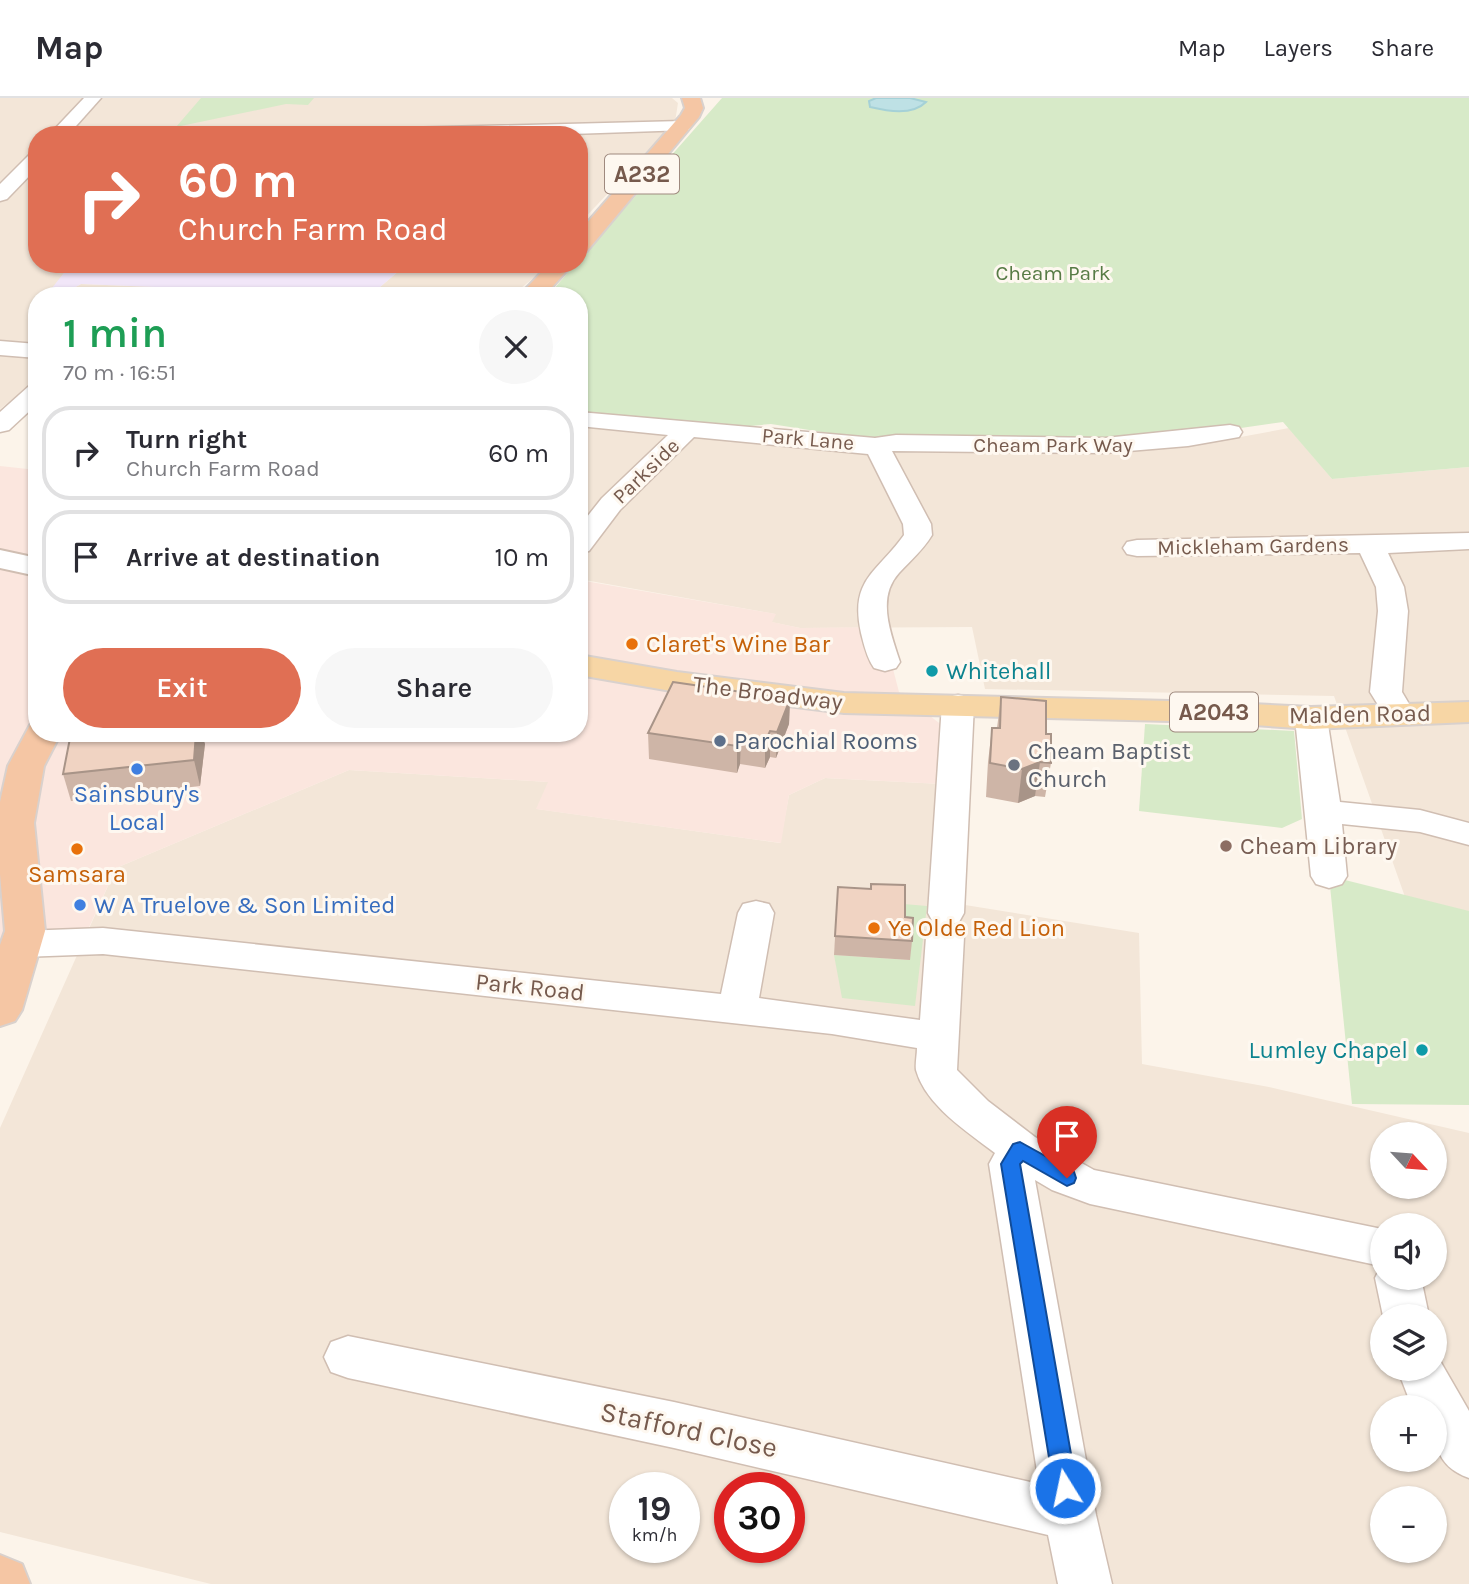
<!DOCTYPE html>
<meta charset="utf-8">
<style>
body{margin:0;font-family:Karla,sans-serif;background:#f7f7f7;color:#2b2b33;height:100vh;display:flex;flex-direction:column;font-size:26px;white-space:nowrap}
*{box-sizing:border-box;margin:0}
p{font-size:23px;color:#7c7c81}
.icon{flex:none;width:38px;height:38px;fill:none;stroke:currentColor;stroke-width:2;stroke-linecap:round;stroke-linejoin:round}
.map{position:relative;flex:1;overflow:hidden}
.side{position:absolute;left:28px;top:189px;width:560px;height:455px;display:flex;flex-direction:column;background:#fff;border-radius:28px;box-shadow:0 2px 5px #0004}
.side>*{flex:none}
.banner{position:absolute;left:28px;top:28px;width:560px;height:147px;border-radius:28px;box-shadow:0 2px 5px #0004;background:#e06f54;color:#fff;overflow:hidden}
.needle{width:46px;rotate:116deg}
.buttons{position:absolute;left:1370px;top:1024px;display:grid;gap:14px}
.buttons a{display:grid;place-items:center;width:77px;height:77px;border-radius:50%;background:#fff;box-shadow:0 2px 5px #0004;font-size:35px}
.speed{position:absolute;left:609px;top:1374px;display:flex;gap:14px;font-size:35px;font-weight:700;text-align:center}
.speed>*{display:grid;place-content:center;width:91px;height:91px;border-radius:50%;background:#fff;box-shadow:0 2px 5px #0004;line-height:1}
.speed small{font-size:18px;font-weight:400}
.speed .limit{border:10px solid #d22;background:#fff;color:#111}
.pin{position:absolute;display:grid;place-items:center;width:60px;height:60px;color:#fff;margin:-72px -30px;border-radius:50% 50% 50% 0;rotate:-45deg;box-shadow:0 0 7px #0007}
.pin .icon{rotate:45deg}
.me{position:absolute;width:77px;margin:-38px;rotate:350deg;stroke-linejoin:round;filter:drop-shadow(0 0 5px #0008)}
.turn{display:flex;align-items:center;gap:24px;height:147px;padding:0 35px;font-size:32px}
.turn .icon{width:91px;height:91px;stroke-width:2.5}
.turn b{display:block;font-size:49px;line-height:60px}
.round{display:grid;place-items:center;flex:none;width:74px;height:74px;border-radius:37px;background:#f7f7f7}
.headline{display:flex;align-items:center;justify-content:space-between;height:119px;padding:0 35px}
h1{font-size:42px;font-weight:600;line-height:52px;color:#1e9e55}
.action{display:flex;gap:14px;margin-top:auto;padding:14px 35px}
.action a{flex:1;height:80px;border-radius:42px;background:#e06f54;color:#fff;font-size:28px;font-weight:600;line-height:80px;text-align:center}
.action a+a{background:#f7f7f7;color:#2b2b33}
ul{padding:0;list-style:none}
li{display:flex;align-items:center;gap:21px;height:94px;margin:0 14px 10px;padding:0 21px;border:4px solid #e1e1e2;border-radius:28px}
li div{flex:1}
li b{display:block;font-size:26px}
li em{font-style:normal}
header{display:flex;align-items:center;gap:42px;box-sizing:border-box;height:98px;padding:0 35px;background:#fff;border-bottom:2px solid #e1e1e2}
header strong{font-size:33px}
nav{display:flex;gap:38px;margin-inline-start:auto;font-size:24px}
.map>svg:first-child{display:block}
.residential{fill:#f3e6d8;fill-rule:evenodd}
.commercial{fill:#fbe6de}
.education{fill:#f1e6f8}
.green{fill:#d7eac8}
.water{fill:#bee1e5;stroke:#a5d1d7;stroke-width:2}
.lines{fill:none;stroke-linecap:round;stroke-linejoin:round}
.minor-casing{stroke:#d0beb2;stroke-width:3}
.tertiary-casing{stroke:#d0beb2;stroke-width:4}
.primary-casing{stroke:#d9d1cd;stroke-width:4}
.trunk-casing{stroke:#d9d1cd;stroke-width:4}
.minor{fill:#fff;fill-rule:evenodd}
.tertiary{fill:#fff;fill-rule:evenodd}
.primary{fill:#f7d6a5;fill-rule:evenodd}
.trunk{fill:#f5c6a4;fill-rule:evenodd}
.wall{fill:#ceb5a7}
.shaded-wall{fill:#a89488}
.building{fill:#f0d3c2;stroke:#a89488;stroke-width:2}
.route{fill:#1a73e8;stroke:#114b97;stroke-width:2}
.food-dot{fill:#e8710a;stroke:#fef8f0;stroke-width:2.5}
.culture-dot{fill:#0f9aa8;stroke:#fef8f0;stroke-width:2.5}
.service-dot{fill:#5c6f8a;stroke:#fef8f0;stroke-width:2.5}
.worship-dot{fill:#6b7280;stroke:#fef8f0;stroke-width:2.5}
.shop-dot{fill:#3f7fe0;stroke:#fef8f0;stroke-width:2.5}
.education-dot{fill:#8d6e63;stroke:#fef8f0;stroke-width:2.5}
.labels{text-anchor:middle;stroke-width:6;stroke-linejoin:round;paint-order:stroke}
.far-park-label{font-size:21px;fill:#577b45;stroke:#fef8f0}
.far-street-label{font-size:21px;fill:#765a4d;stroke:#fef8f0}
.shield{fill:#fef8f0;stroke:#9f897e;stroke-width:2}
.shield-label{font-size:23px;font-weight:bold;fill:#765a4d}
.food-label{font-size:24px;fill:#c56008;stroke:#fef8f0;text-anchor:start}
.culture-label{font-size:24px;fill:#0d838f;stroke:#fef8f0;text-anchor:start}
.street-label{font-size:24px;fill:#765a4d;stroke:#fef8f0}
.service-label{font-size:24px;fill:#4e5e75;stroke:#fef8f0;text-anchor:start}
.worship-label{font-size:24px;fill:#5b616d;stroke:#fef8f0;text-anchor:start}
.shop-label{font-size:24px;fill:#366cbe;stroke:#fef8f0}
.education-label{font-size:24px;fill:#785e54;stroke:#fef8f0;text-anchor:start}
.near-street-label{font-size:28px;fill:#765a4d;stroke:#fef8f0}
</style>
<header>
<strong>Map</strong>
<nav><a>Map</a><a>Layers</a><a>Share</a></nav>
</header>
<div class="map">
<svg width="1469" height="1486" viewBox="0 0 1469 1486">
<rect width="100%" height="100%" fill="#fcf4ea"/>
<!-- residential -->
<g class="residential">
<polygon points="0,0 672,0 678,5 675,24 579,126 579,37 37,37 37,166 71,166 53,190 72,191 81,186 181,190 174,198 37,198 37,247 28,259 37,261 37,282 0,311"/>
<polygon points="407,166 551,166 511,198 231,198 237,190 373,195"/>
<polygon points="579,324 705,336 1122,352 1186,349 1289,330 1332,381 1469,369 1469,980 1334,598 985,591 972,529 800,530 771,524 775,516 579,481"/>
<path d="M 349,672 L 549,684 L 537,711 L 780,745 L 789,697 L 825,680 L 942,686 L 934,802 L 1139,835 L 1142,966 L 1269,989 L 1469,1035 L 1469,1486 L 211,1486 L 0,1434 L 0,1030 L 116,770 ZM 1382,1036 L 1435,1036 L 1435,1088 L 1382,1088 ZM 1382,1127 L 1435,1127 L 1435,1180 L 1382,1180 ZM 1382,1218 L 1435,1218 L 1435,1270 L 1382,1270 ZM 1382,1309 L 1435,1309 L 1435,1362 L 1382,1362 ZM 625,1390 L 684,1390 L 684,1449 L 625,1449 ZM 730,1390 L 789,1390 L 789,1449 L 730,1449 ZM 1382,1400 L 1435,1400 L 1435,1452 L 1382,1452 Z"/>
</g>
<!-- commercial -->
<polygon class="commercial" points="0,368 37,372 37,635 579,635 579,482 776,516 772,524 800,530 882,529 899,594 943,628 942,686 825,680 789,697 781,745 536,711 548,684 349,672 116,770 86,836 0,848"/>
<!-- education -->
<polygon class="education" points="71,166 407,166 373,195 237,190 231,198 174,198 180,190 81,186 72,191 52,190"/>
<!-- green -->
<g class="green">
<polygon points="201,0 314,0 308,7 286,6 176,29"/>
<polygon points="722,0 1469,0 1469,369 1332,381 1283,324 1165,341 1077,347 854,339 771,326 740,329 579,315 579,198 548,198 575,166 579,166 579,162"/>
<polygon points="1145,626 1294,633 1302,721 1282,730 1139,713"/>
<polygon points="1329,778 1469,813 1469,1007 1352,1006"/>
<polygon points="904,806 927,808 915,908 842,900 834,857 910,862 903,837"/>
</g>
<!-- water -->
<path class="water" d="M 876,0 L 910,0 L 926,4 C 912,18 887,13 870,9 L 869,3 Z"/>
<g class="lines">
<!-- minor casing -->
<g class="minor-casing">
<g id="minor">
<polygon points="84,0 101,0 68,37 49,37"/>
<polygon points="682,23 688,24 691,28 688,32 542,37 318,37 327,32"/>
<polygon points="37,54 37,70 7,101 0,103 0,86 31,55"/>
<polygon points="0,243 37,246 37,260 0,257"/>
<polygon points="37,286 37,306 9,332 0,334 0,314 29,288"/>
<path d="M 579,314 L 875,340 L 896,337 L 1105,340 L 1230,327 L 1239,329 L 1242,334 L 1239,339 L 1188,348 L 1105,355 L 892,353 L 931,426 L 932,437 C 923,452 911,462 899,475 C 876,500 891,536 900,564 L 896,570 L 885,573 L 874,570 C 867,560 864,547 861,535 C 849,481 878,474 904,437 L 903,426 L 868,356 L 694,339 L 620,412 L 589,453 L 579,455 L 579,429 L 602,400 L 668,337 L 579,328 Z"/>
<polygon points="1469,435 1469,451 1388,455 1404,489 1408,513 1402,594 1415,616 1410,623 1399,626 1388,623 1370,594 1378,513 1376,489 1360,455 1137,458 1127,456 1123,450 1127,444 1137,442"/>
<path d="M 958,597 L 969,599 L 974,606 L 964,815 L 959,824 L 948,827 L 958,830 L 964,839 L 957,972 L 988,1003 L 1035,1039 L 1094,1072 L 1382,1131 L 1382,1180 L 1421,1180 L 1429,1218 L 1383,1218 L 1375,1180 L 1381,1168 L 1090,1106 L 1052,1092 L 1035,1082 L 1096,1417 L 1112,1486 L 1058,1486 L 1048,1437 L 674,1350 L 348,1280 L 331,1274 L 324,1259 L 331,1244 L 348,1238 L 674,1304 L 1039,1386 L 989,1066 L 995,1055 C 968,1034 926,1008 916,972 C 915,966 917,957 917,950 L 832,936 L 103,856 L 22,859 L 9,855 L 3,846 L 9,837 L 22,833 L 103,830 L 721,896 L 738,815 L 743,806 L 756,803 L 769,806 L 774,815 L 759,900 L 920,922 L 926,839 L 932,830 L 943,827 L 933,824 L 928,815 L 942,606 L 947,599 Z"/>
<polygon points="1311,610 1322,613 1327,620 1340,704 1420,712 1469,725 1469,747 1420,734 1342,726 1347,778 1342,786 1329,790 1316,786 1311,778 1295,620 1300,613"/>
<path d="M 1435,1254 L 1469,1313 L 1469,1380 C 1433,1367 1435,1343 1435,1309 L 1412,1309 L 1397,1270 L 1435,1270 Z"/>
</g>
</g>
<!-- tertiary casing -->
<g class="tertiary-casing">
<polygon id="tertiary" points="0,452 37,460 37,478 0,470"/>
</g>
<!-- primary casing -->
<g class="primary-casing">
<polygon id="primary" points="579,557 677,574 844,595 1211,604 1311,609 1469,604 1469,624 1311,631 1211,624 844,615 677,594 579,577"/>
</g>
<!-- trunk casing -->
<g class="trunk-casing">
<g id="trunk">
<polygon points="682,0 700,0 703,10 699,19 587,153 579,155 579,134 681,17 685,10"/>
<polygon points="549,166 573,166 544,198 519,198"/>
<polygon points="37,626 37,635 61,635 44,668 34,725 45,833 22,912 15,923 0,928 0,847 5,833 0,776 0,704 8,668 30,627"/>
<polygon points="0,1457 22,1466 30,1486 0,1486"/>
</g>
</g>
<!-- minor -->
<use href="#minor" class="minor"/>
<!-- tertiary -->
<use href="#tertiary" class="tertiary"/>
<!-- primary -->
<use href="#primary" class="primary"/>
<!-- trunk -->
<use href="#trunk" class="trunk"/>
</g>
<!-- wall -->
<g class="wall">
<polygon points="1001,599 1046,636 1051,665 1045,699 1035,698 1018,705 986,699 988,664 992,630 997,630"/>
<polygon points="790,601 789,626 776,660 770,659 765,670 740,666 737,675 649,661 648,635"/>
<polygon points="205,646 200,688 71,703 63,676"/>
<polygon points="838,789 905,819 912,843 910,862 834,857"/>
</g>
<!-- shaded-wall -->
<g class="shaded-wall">
<polygon points="790,601 789,626 776,660 777,634"/>
<polygon points="770,633 770,659 765,670 765,644"/>
<polygon points="196,635 202,635 205,646 200,688 194,662"/>
<polygon points="741,640 740,666 737,675 737,648"/>
<polygon points="1040,664 1035,698 1018,705 1022,671"/>
</g>
<!-- building -->
<g class="building">
<polygon points="673,584 790,601 777,634 770,633 765,644 741,640 737,648 648,635"/>
<polygon points="1001,599 1046,603 1046,636 1051,636 1051,665 1040,664 1022,671 990,665 992,630 1000,630"/>
<polygon points="71,635 196,635 194,662 63,676"/>
<polygon points="871,786 905,787 905,819 913,820 912,843 835,838 838,789 871,791"/>
</g>
<!-- route -->
<polygon class="route" points="1020,1044 1074,1074 1076,1080 1074,1085 1067,1088 1023,1063 1020,1066 1077,1390 1073,1397 1065,1400 1057,1397 1054,1390 1001,1066 1013,1046"/>
<!-- markers -->
<g class="food-dot">
<circle cx="632" cy="546" r="7"/>
<circle cx="77" cy="751" r="7"/>
<circle cx="874" cy="830" r="7"/>
</g>
<g class="culture-dot">
<circle cx="932" cy="573" r="7"/>
<circle cx="1422" cy="952" r="7"/>
</g>
<circle class="service-dot" cx="720" cy="643" r="7"/>
<circle class="worship-dot" cx="1014" cy="667" r="7"/>
<g class="shop-dot">
<circle cx="137" cy="671" r="7"/>
<circle cx="80" cy="807" r="7"/>
</g>
<circle class="education-dot" cx="1226" cy="748" r="7"/>
<g class="labels">
<!-- far-park labels -->
<g class="far-park-label">
<text x="1053" y="182">Cheam Park</text>
</g>
<!-- far-street labels -->
<g class="far-street-label">
<text transform="translate(808 341) rotate(5)" y="7">Park Lane</text>
<text x="1053" y="354">Cheam Park Way</text>
<text transform="translate(646 373) rotate(-44)" y="7">Parkside</text>
<text transform="translate(1253 448) rotate(-1)" y="7">Mickleham Gardens</text>
</g>
<!-- shield labels -->
<g class="shield">
<rect x="605" y="56.5" width="74" height="39" rx="5"/>
<rect x="1170" y="594.5" width="88" height="39" rx="5"/>
</g>
<g class="shield-label">
<text x="642" y="84">A232</text>
<text x="1214" y="622">A2043</text>
</g>
<!-- food labels -->
<g class="food-label">
<text x="646" y="554">Claret's Wine Bar</text>
<text x="77" y="784" text-anchor="middle">Samsara</text>
<text x="888" y="838">Ye Olde Red Lion</text>
</g>
<!-- culture labels -->
<g class="culture-label">
<text x="946" y="581">Whitehall</text>
<text x="1408" y="960" text-anchor="end">Lumley Chapel</text>
</g>
<!-- street labels -->
<g class="street-label">
<text transform="translate(768 595) rotate(7)" y="8">The Broadway</text>
<text transform="translate(1360 616) rotate(-1)" y="8">Malden Road</text>
<text transform="translate(530 889) rotate(6)" y="8">Park Road</text>
</g>
<!-- service labels -->
<g class="service-label">
<text x="734" y="651">Parochial Rooms</text>
</g>
<!-- worship labels -->
<g class="worship-label">
<text x="1028" y="661">Cheam Baptist<tspan x="1028" dy="28">Church</tspan></text>
</g>
<!-- shop labels -->
<g class="shop-label">
<text x="137" y="704">Sainsbury's<tspan x="137" dy="28">Local</tspan></text>
<text x="94" y="815" text-anchor="start">W A Truelove &amp; Son Limited</text>
</g>
<!-- education labels -->
<g class="education-label">
<text x="1240" y="756">Cheam Library</text>
</g>
<!-- near-street labels -->
<g class="near-street-label">
<text transform="translate(689 1331) rotate(12)" y="10">Stafford Close</text>
</g>
</g>
</svg>
<div class="buttons">
<a><svg class="needle" viewBox="-14 -14 28 28"><path d="M0-13l5 13h-10z" fill="#e53935"/><path d="M0 13l5-13h-10z" fill="#7c7c81"/></svg></a>
<a><svg class="icon" aria-label="sound" viewBox="0 0 24 24"><path d="M4 9h4l5-4v14l-5-4H4zM17 9q2 3 0 6"/></svg></a>
<a><svg class="icon" aria-label="layers" viewBox="0 0 24 24"><path d="M12 4l9 5-9 5-9-5zM3 14l9 5 9-5"/></svg></a>
<a>+</a>
<a>−</a>
</div>
<div class="speed"><div>19<small>km/h</small></div><div class="limit">30</div></div>
<div class="pin" style="left:1067px;top:1080px;background:#d93025"><svg class="icon" aria-label="arrive" viewBox="0 0 24 24"><path d="M6 21V4h12l-3 4 3 4H6"/></svg></div>
<svg class="me" style="left:1065px;top:1390px" viewBox="-20 -20 40 40"><circle r="17" fill="#1a73e8" stroke="#fff" stroke-width="3"/><path d="M0-11L8 9 0 5-8 9z" fill="#fff"/></svg>
<div class="banner">
<div class="turn"><svg class="icon" aria-label="right" viewBox="0 0 24 24"><path d="M7 20v-9h11M14 6l5 5-5 5"/></svg><div><b>60 m</b>Church Farm Road</div></div>
</div>
<section class="side">
<div class="headline"><div><h1>1 min</h1><p>70 m · 16:51</p></div><a class="round"><svg class="icon" aria-label="close" viewBox="0 0 24 24"><path d="M6 6l12 12M18 6L6 18"/></svg></a></div>
<ul>
<li><svg class="icon" aria-label="right" viewBox="0 0 24 24"><path d="M7 20v-9h11M14 6l5 5-5 5"/></svg><div><b>Turn right</b><p>Church Farm Road</p></div><em>60 m</em></li>
<li><svg class="icon" aria-label="arrive" viewBox="0 0 24 24"><path d="M6 21V4h12l-3 4 3 4H6"/></svg><div><b>Arrive at destination</b></div><em>10 m</em></li>
</ul>
<div class="action"><a>Exit</a><a>Share</a></div>
</section>
</div>
